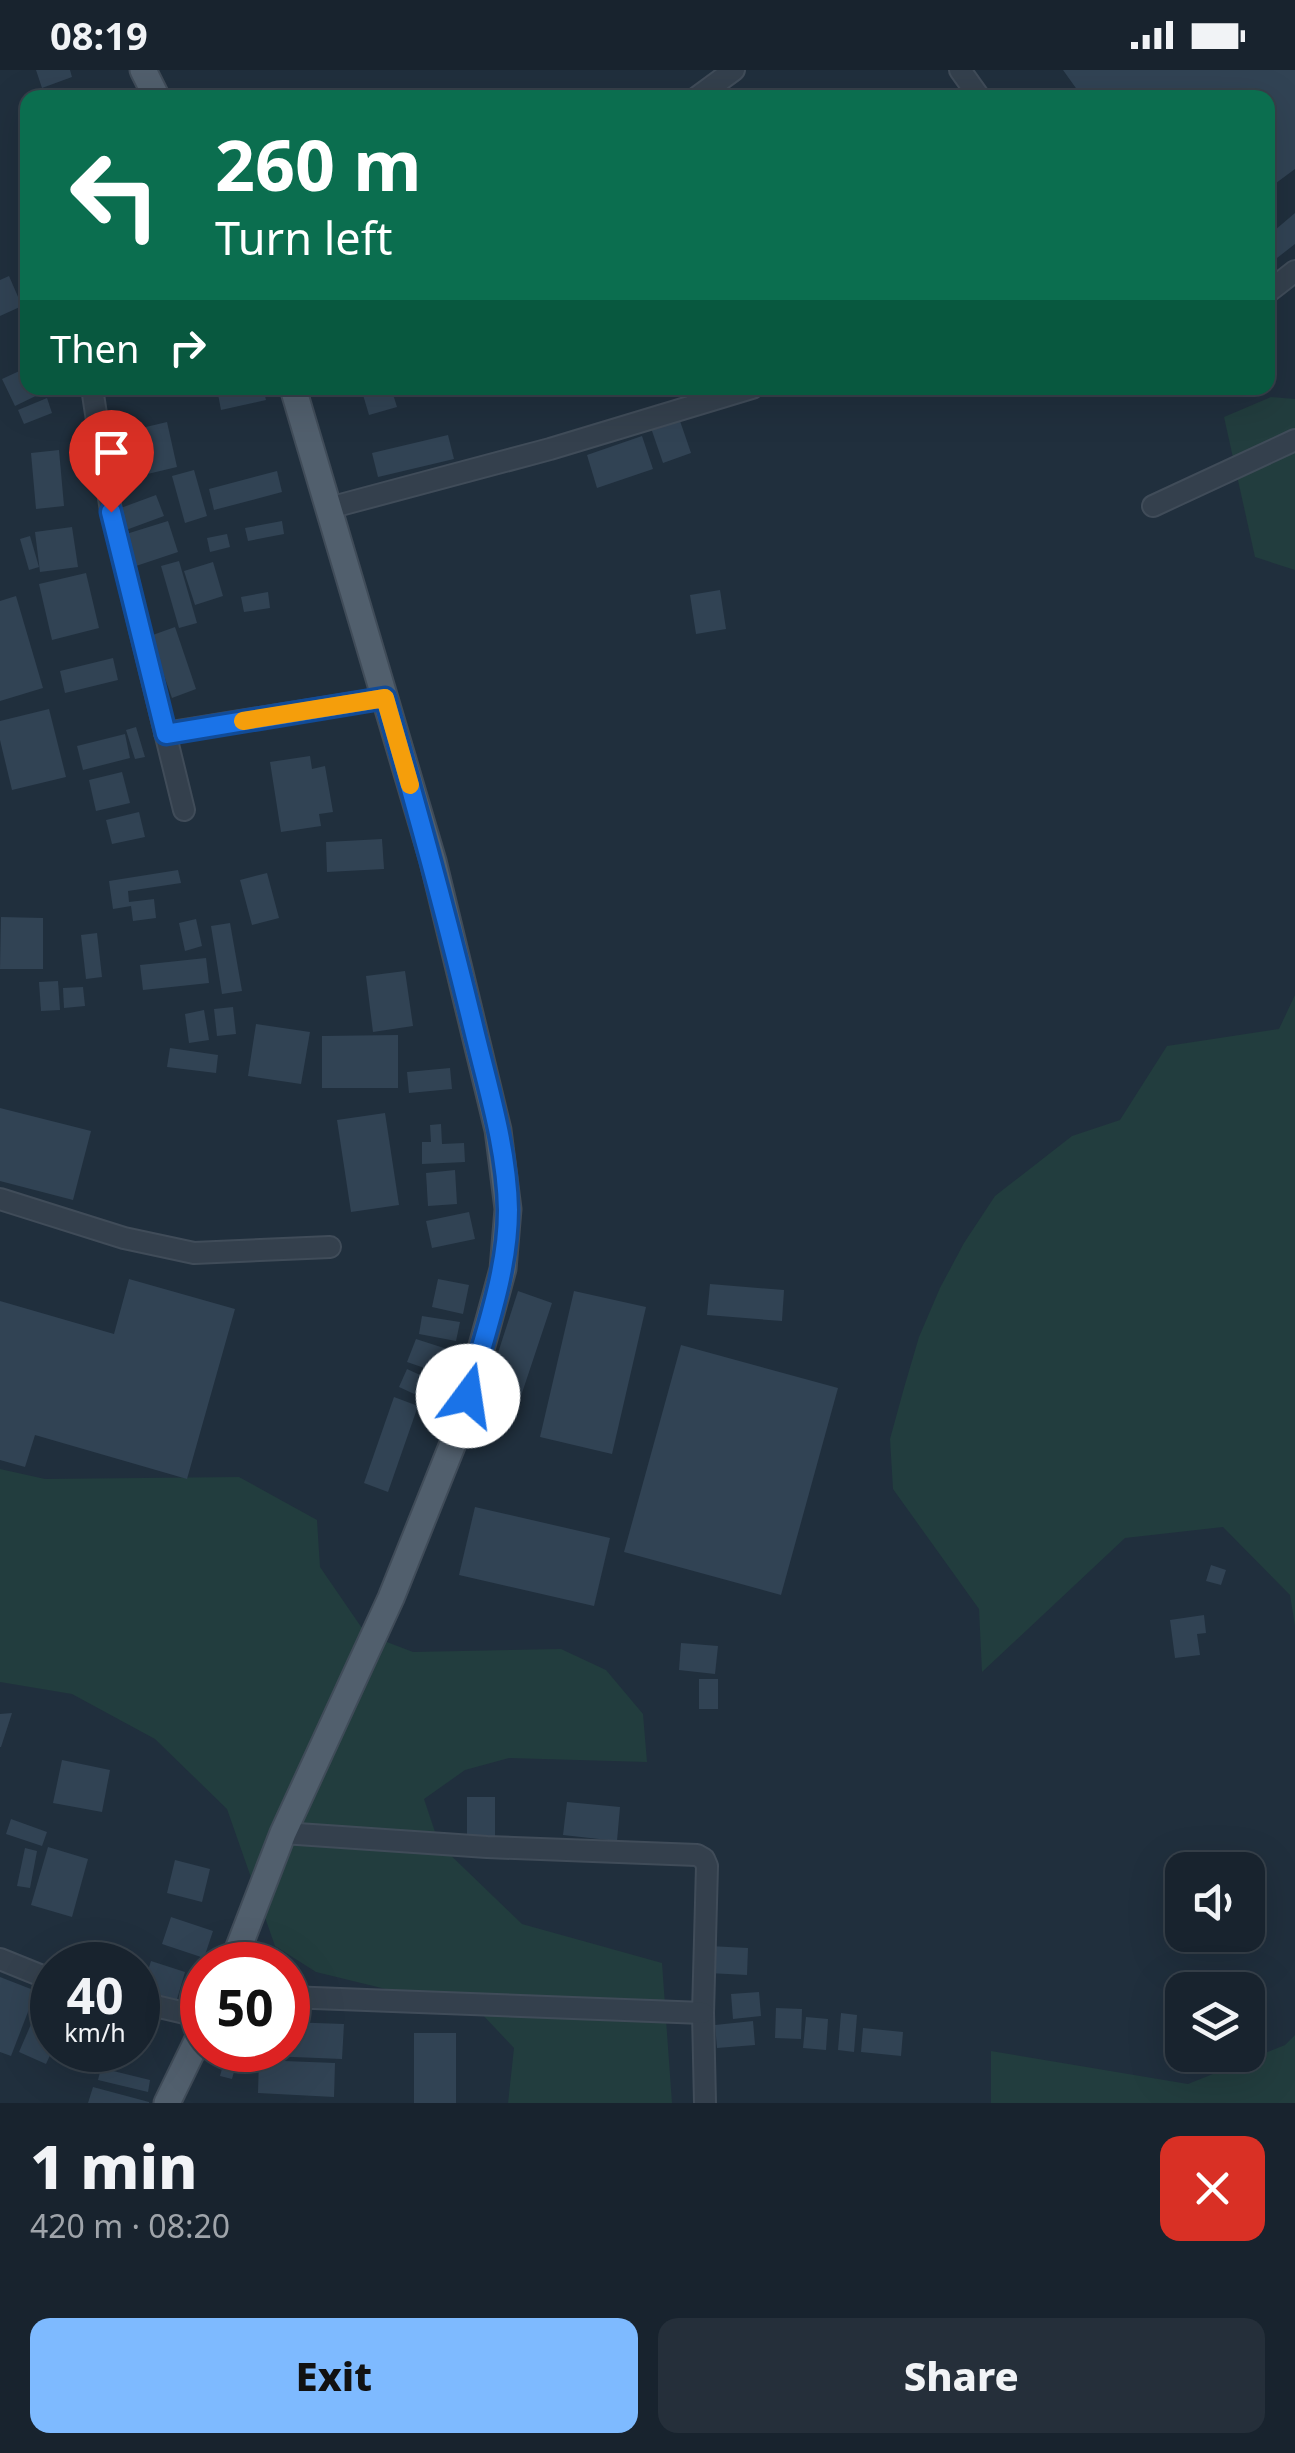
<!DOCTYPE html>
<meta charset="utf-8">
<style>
body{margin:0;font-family:"Noto Sans",sans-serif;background:#252f3a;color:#f1f3f6;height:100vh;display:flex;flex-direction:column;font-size:38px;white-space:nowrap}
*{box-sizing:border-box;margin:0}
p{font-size:32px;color:#9fa4aa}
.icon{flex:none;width:55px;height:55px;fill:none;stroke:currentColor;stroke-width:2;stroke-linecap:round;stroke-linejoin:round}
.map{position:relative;height:2033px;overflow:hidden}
.drawer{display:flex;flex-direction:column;background:#18232e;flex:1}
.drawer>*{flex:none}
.hud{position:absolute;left:20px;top:20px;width:1255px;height:305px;border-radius:20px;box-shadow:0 10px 40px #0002,0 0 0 2px #36404a;background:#0b6e4f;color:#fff;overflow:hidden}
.fabs{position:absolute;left:1165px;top:1782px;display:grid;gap:20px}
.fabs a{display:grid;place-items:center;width:100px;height:100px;border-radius:20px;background:#18232e;box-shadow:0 10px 40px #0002,0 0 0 2px #36404a;font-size:50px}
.speed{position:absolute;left:30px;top:1872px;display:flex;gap:20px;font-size:50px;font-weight:700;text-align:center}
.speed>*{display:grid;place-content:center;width:130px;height:130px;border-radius:50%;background:#18232e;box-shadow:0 10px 40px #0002,0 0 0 2px #36404a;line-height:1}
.speed small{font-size:25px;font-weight:400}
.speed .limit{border:15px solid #d22;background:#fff;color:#111}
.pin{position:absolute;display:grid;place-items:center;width:85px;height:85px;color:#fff;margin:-102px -42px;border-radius:50% 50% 50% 0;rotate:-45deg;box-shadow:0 0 10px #0007}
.pin .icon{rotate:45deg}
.me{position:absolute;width:110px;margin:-55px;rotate:14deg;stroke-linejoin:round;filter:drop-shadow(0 0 8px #0008)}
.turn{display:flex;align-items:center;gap:35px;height:210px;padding:0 30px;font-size:45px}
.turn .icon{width:130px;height:130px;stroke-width:2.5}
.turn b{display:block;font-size:70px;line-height:85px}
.then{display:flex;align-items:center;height:95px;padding:0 30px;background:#0003;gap:20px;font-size:38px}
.round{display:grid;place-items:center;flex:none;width:105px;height:105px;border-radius:20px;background:#252f3a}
.headline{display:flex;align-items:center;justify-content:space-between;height:170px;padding:0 30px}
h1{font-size:60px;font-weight:800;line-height:75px}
.primary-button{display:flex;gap:20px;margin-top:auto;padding:20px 30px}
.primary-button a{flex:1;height:115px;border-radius:20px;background:#7ebaff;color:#111;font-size:40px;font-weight:800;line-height:115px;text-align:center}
.primary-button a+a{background:#252f3a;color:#f1f3f6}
.status{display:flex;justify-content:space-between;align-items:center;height:70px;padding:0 50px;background:#18232e;direction:ltr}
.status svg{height:28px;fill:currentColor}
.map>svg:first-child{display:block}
.green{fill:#223d3e}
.building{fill:#314354}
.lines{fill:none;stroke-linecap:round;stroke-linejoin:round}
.minor-casing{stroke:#404c59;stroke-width:24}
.major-casing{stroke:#404c59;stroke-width:29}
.minor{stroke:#34404d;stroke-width:20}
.major{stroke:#515f6d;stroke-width:25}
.route-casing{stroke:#114b97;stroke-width:25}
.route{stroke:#1a73e8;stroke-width:18}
.slow{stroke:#f59e0b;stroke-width:18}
</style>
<div class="status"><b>08:19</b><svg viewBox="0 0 49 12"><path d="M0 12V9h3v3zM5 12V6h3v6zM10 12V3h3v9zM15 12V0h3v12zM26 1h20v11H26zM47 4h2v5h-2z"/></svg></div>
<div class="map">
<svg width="1295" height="2033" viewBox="0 0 1295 2033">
<rect width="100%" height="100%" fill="#202f3d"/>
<!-- green -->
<g class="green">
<polygon points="1271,327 1295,329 1295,500 1255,487 1224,347"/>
<polygon points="1295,925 1295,1556 1290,1525 1223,1457 1125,1468 982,1602 979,1539 893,1419 890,1369 904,1318 919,1267 940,1218 964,1173 995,1126 1072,1066 1120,1050 1167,976 1279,959"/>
<polygon points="0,1399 45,1409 239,1407 317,1450 320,1497 366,1564 413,1582 561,1579 606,1600 643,1644 647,1692 509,1688 465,1700 424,1729 439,1774 522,1854 662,1893 672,2033 508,2033 514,1978 480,1942 316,1902 275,1876 227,1739 155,1669 72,1624 0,1612"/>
<polygon points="1295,1965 1295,2033 991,2033 991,1981 1188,2014 1285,1975"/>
</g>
<!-- building -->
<g class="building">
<polygon points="36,0 70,0 72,7 42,18"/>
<polygon points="1063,0 1295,0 1295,99 1268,119 1268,28 1083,28"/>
<polygon points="1295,143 1295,174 1277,188 1268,177 1268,166"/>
<polygon points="9,206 22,236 0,246 0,210"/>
<polygon points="28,297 28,318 45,318 46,321 15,336 2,309"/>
<polygon points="250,318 263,318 266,330 221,340 218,324"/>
<polygon points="361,318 391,318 397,337 369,345"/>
<polygon points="47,328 52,343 24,354 18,340"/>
<polygon points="679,348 691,383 663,393 651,358"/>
<polygon points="167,352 177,397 139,406 129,361"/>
<polygon points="448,365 454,389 378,407 372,383"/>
<polygon points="642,366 653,399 597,418 587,385"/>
<polygon points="59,380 64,436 36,439 31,383"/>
<polygon points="194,400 207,446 185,453 172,406"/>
<polygon points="277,401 282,422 214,440 209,419"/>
<polygon points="156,425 164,446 126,460 118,439"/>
<polygon points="168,451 178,482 133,497 123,465"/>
<polygon points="282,451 284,464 248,471 245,458"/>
<polygon points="72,457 78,497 40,502 35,462"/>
<polygon points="227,464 230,477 210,482 207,468"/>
<polygon points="30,466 39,497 29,500 20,469"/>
<polygon points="179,491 197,553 179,558 161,496"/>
<polygon points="213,492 223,526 195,535 184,501"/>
<polygon points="86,503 99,558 52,570 39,514"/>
<polygon points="720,520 726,559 696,564 690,525"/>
<polygon points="268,522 270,538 244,542 241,527"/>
<polygon points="16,526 43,618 0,631 0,531"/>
<polygon points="175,557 196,619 172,628 150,566"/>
<polygon points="113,588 118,610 65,623 60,601"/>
<polygon points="49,639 66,707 12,720 0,670 0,651"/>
<polygon points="136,657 145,687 135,689 126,660"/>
<polygon points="125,664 130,688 83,700 77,676"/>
<polygon points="310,686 312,699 325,696 333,742 319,744 321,756 281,762 270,692"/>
<polygon points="122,702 130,733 96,741 89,710"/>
<polygon points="139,742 145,767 112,774 106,750"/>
<polygon points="382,769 384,799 327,802 326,772"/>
<polygon points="178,800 181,813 128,821 129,832 154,829 156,848 133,851 131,836 113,839 109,811"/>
<polygon points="267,803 279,848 252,855 240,810"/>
<polygon points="1,847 43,848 43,899 0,899"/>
<polygon points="196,849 202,876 185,881 179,853"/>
<polygon points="230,853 242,921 222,924 211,856"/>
<polygon points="97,863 102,907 86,909 81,865"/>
<polygon points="206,888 209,913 143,920 140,895"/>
<polygon points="405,901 413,956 373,962 366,906"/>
<polygon points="58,911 60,940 41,941 39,912"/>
<polygon points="83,917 85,936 64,938 63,918"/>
<polygon points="233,937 236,964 217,966 214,939"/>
<polygon points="204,940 209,970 189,973 185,944"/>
<polygon points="256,954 310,962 301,1014 248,1006"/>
<polygon points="398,965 398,1018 322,1018 322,966"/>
<polygon points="170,978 218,985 216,1003 167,997"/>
<polygon points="450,998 452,1019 409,1023 407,1002"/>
<polygon points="0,1038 91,1061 73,1130 0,1111"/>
<polygon points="385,1043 399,1135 351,1142 337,1050"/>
<polygon points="441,1054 442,1074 464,1073 465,1092 422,1094 422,1072 431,1072 430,1055"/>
<polygon points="455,1100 457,1134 428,1136 426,1103"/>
<polygon points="469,1142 475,1169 432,1178 426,1151"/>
<polygon points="129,1209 235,1239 187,1409 35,1365 25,1397 0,1390 0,1231 114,1264"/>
<polygon points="438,1209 469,1215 463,1244 432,1237"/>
<polygon points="710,1214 784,1220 782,1251 707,1245"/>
<polygon points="518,1221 552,1233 510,1359 477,1348"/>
<polygon points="574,1221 646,1237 612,1384 540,1367"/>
<polygon points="422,1246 460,1252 456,1271 419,1264"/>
<polygon points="416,1269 447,1279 439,1303 407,1292"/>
<polygon points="681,1275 838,1318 781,1525 624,1482"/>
<polygon points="407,1299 431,1310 423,1328 399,1317"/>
<polygon points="394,1327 418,1336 388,1422 364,1413"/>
<polygon points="475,1437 610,1468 594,1536 459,1505"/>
<polygon points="1211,1495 1226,1500 1221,1515 1206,1511"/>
<polygon points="1204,1545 1206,1563 1197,1564 1200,1585 1175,1588 1170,1550"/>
<polygon points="681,1573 718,1576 715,1604 679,1600"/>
<rect x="699" y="1609" width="19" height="30"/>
<polygon points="12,1643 1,1677 0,1677 0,1644"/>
<polygon points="62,1690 110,1700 102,1742 53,1733"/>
<rect x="467" y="1727" width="28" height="43"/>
<polygon points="567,1732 620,1737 617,1771 563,1765"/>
<polygon points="11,1749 47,1762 42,1776 6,1764"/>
<polygon points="48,1777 88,1789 72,1847 31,1835"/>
<polygon points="25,1778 37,1781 30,1818 17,1816"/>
<polygon points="175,1790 210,1799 202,1832 167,1823"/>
<polygon points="171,1847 213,1861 204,1888 162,1874"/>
<polygon points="709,1876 748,1878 747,1905 708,1903"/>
<polygon points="151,1891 185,1902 175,1936 140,1926"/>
<polygon points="0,1907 36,1921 11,1986 0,1982"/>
<polygon points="759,1922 761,1946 733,1949 731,1924"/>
<polygon points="776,1938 802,1939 801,1969 775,1968"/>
<polygon points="841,1943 857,1945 854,1982 838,1980"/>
<polygon points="806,1947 828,1949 826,1980 803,1978"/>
<polygon points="753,1951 755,1975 717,1978 715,1955"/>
<polygon points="32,1952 52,1961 52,1981 46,1994 19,1982"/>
<polygon points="288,1952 344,1954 342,1989 269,1986 269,1980 288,1980"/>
<polygon points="863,1958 903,1962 901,1986 861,1982"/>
<rect x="414" y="1963" width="42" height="70"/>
<polygon points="226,1984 238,1987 232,2009 220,2006"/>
<polygon points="259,1990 335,1993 334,2027 258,2023"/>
<polygon points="101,1998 150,2010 148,2022 98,2010"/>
<polygon points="93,2017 149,2032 149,2033 88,2033"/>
</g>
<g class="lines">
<!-- minor casing -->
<g class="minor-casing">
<g id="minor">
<polyline points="960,0 980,28"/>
<polyline points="696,28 734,0"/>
<polyline points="1268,222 1295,201"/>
<polyline points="92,318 111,441 184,740"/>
<polyline points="1153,436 1295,370"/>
<polyline points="329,438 550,379 752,318"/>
<polyline points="165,663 385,628"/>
<polyline points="0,1129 124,1168 194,1183 330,1177"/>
<polyline points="283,1763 487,1777 697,1785 704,1789 707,1796 703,1943 705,2033"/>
<polyline points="0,1889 52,1910"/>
<polyline points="288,1927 703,1943"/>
<polyline points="138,1932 202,1947"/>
</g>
</g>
<!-- major casing -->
<g class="major-casing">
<g id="major">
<polyline points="143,0 157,28"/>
<polyline points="232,1895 283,1763 391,1528 460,1356 503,1199 508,1139 498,1060 433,791 293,318"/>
<polyline points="167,2033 202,1961"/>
</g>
</g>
<!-- minor -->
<use href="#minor" class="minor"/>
<!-- major -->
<use href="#major" class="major"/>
</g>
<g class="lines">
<!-- route casing -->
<g class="route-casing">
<path id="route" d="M 111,442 L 166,664 L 385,628 C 417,738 447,848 474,960 C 488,1018 507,1079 508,1140 C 508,1203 484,1265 468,1326"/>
</g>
<!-- route -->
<use href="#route" class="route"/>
<!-- slow -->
<polyline class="slow" points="243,651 385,628 410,715"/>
</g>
</svg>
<div class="fabs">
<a><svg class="icon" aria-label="sound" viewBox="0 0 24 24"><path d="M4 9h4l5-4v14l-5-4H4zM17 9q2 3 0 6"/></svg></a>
<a><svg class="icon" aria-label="layers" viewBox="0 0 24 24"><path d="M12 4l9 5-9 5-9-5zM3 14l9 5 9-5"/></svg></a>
</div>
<div class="speed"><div>40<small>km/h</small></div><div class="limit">50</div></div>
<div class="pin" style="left:111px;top:442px;background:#d93025"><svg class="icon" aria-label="arrive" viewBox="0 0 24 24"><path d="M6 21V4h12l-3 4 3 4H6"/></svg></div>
<svg class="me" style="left:468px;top:1326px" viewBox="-20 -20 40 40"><circle r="19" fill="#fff"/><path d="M0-13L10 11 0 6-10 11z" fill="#1a73e8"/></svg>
<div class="hud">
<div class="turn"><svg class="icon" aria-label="left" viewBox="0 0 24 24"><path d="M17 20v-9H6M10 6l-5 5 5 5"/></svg><div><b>260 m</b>Turn left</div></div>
<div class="then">Then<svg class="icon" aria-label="right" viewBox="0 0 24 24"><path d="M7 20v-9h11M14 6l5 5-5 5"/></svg></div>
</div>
</div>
<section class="drawer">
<div class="headline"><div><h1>1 min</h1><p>420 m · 08:20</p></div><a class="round" style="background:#d93025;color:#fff"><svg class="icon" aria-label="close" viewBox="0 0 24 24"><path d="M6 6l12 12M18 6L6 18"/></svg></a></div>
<div class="primary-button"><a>Exit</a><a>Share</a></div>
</section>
